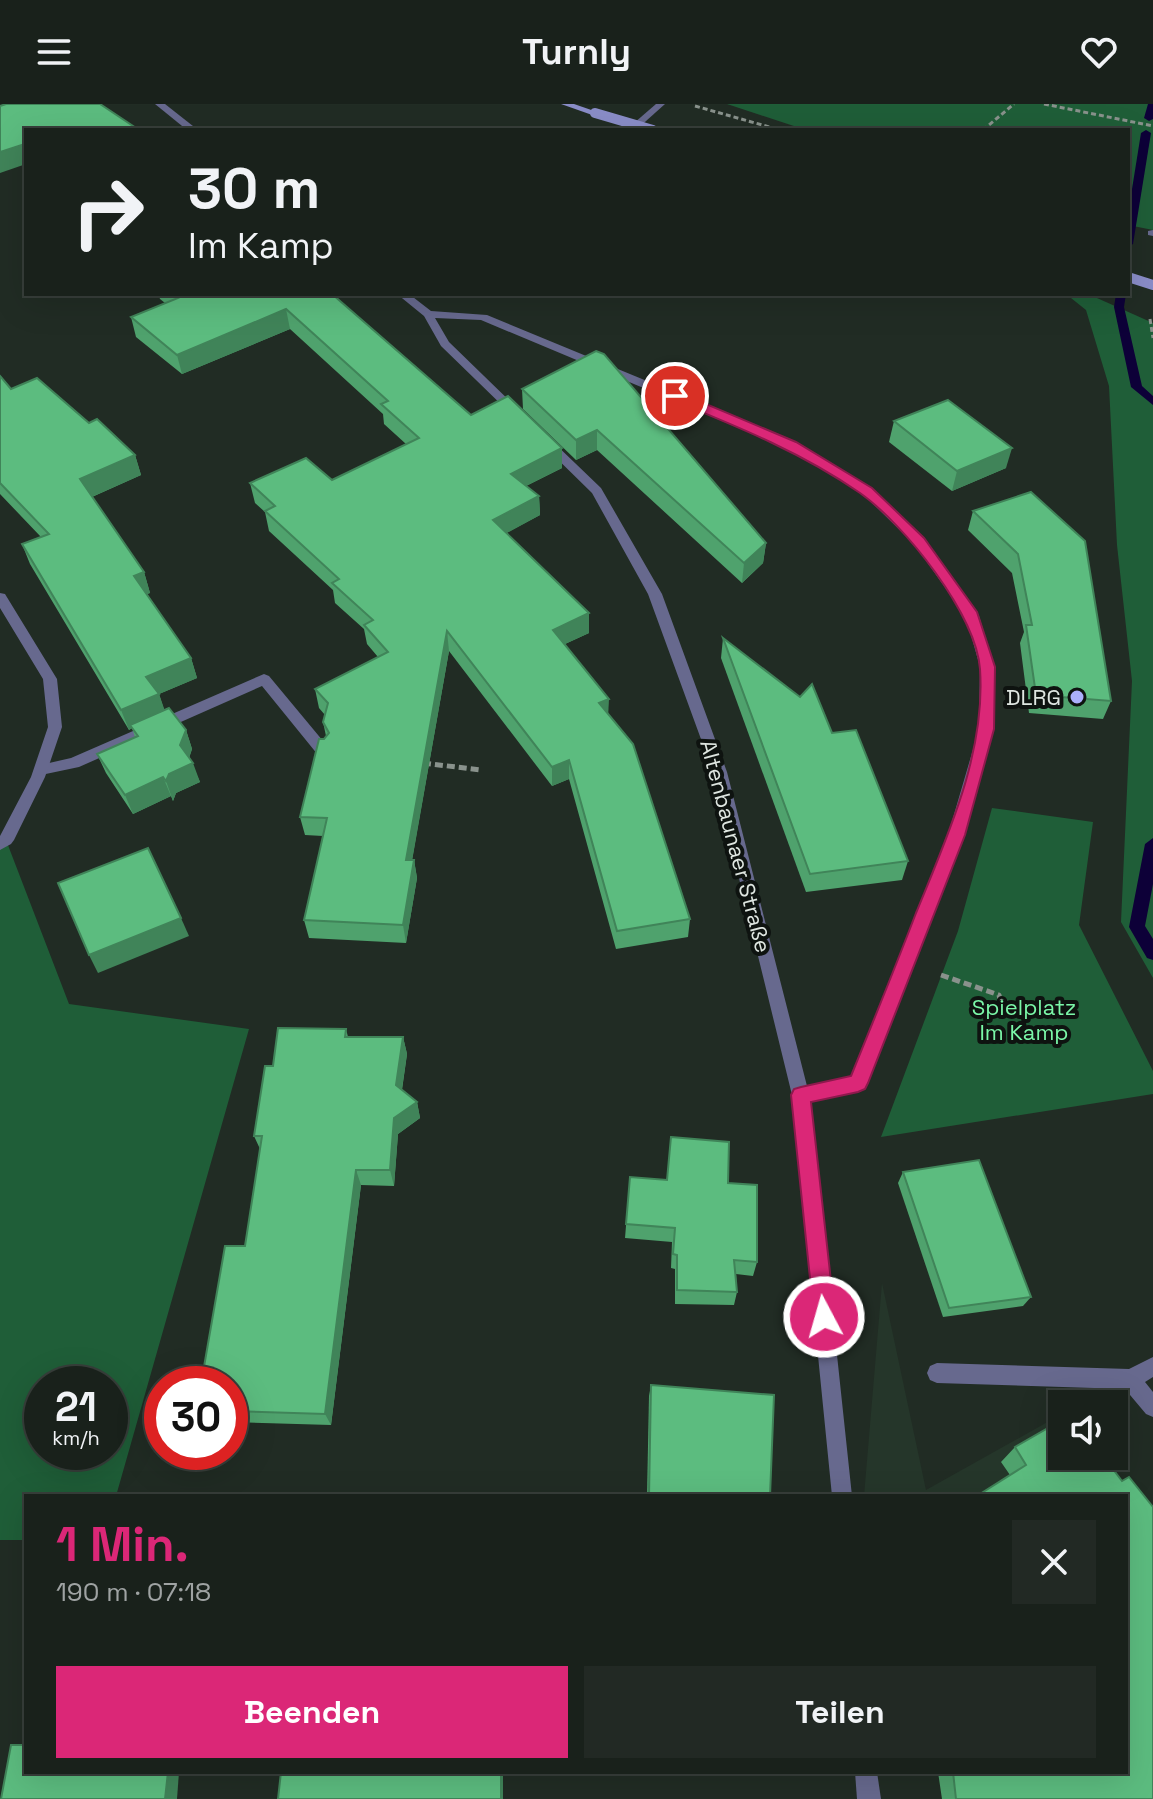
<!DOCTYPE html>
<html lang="de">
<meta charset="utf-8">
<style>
body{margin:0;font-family:"Space Grotesk",sans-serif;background:#222924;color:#f1f3f6;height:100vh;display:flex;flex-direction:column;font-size:30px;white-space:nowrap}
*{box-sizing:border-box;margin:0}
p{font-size:26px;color:#9fa3a3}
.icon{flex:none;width:44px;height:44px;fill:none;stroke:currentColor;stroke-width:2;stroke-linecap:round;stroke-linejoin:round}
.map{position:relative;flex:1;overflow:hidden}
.details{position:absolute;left:24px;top:1390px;width:1104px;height:280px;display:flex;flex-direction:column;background:#19211b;border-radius:0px;box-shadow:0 8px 32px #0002,0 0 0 2px #373e3a}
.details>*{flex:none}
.top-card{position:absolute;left:24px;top:24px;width:1106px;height:168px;border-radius:0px;box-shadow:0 8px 32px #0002,0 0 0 2px #373e3a;background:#19211b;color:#f1f3f6;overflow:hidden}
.tools{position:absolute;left:1048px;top:1286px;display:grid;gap:16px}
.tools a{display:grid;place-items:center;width:80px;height:80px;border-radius:0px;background:#19211b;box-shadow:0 8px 32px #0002,0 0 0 2px #373e3a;font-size:40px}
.speed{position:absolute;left:24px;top:1262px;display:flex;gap:16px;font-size:40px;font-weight:700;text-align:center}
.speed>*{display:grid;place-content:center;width:104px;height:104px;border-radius:50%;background:#19211b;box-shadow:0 8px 32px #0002,0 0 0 2px #373e3a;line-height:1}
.speed small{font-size:20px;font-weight:400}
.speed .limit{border:12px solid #d22;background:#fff;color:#111}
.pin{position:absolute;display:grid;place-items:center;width:68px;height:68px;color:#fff;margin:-34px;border:4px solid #fff;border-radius:50%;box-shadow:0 2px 8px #0007}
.me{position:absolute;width:88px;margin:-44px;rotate:354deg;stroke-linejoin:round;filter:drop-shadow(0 0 6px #0008)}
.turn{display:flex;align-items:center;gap:28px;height:168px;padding:0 32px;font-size:36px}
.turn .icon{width:104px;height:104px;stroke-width:2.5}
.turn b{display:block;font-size:56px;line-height:68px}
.round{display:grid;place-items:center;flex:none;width:84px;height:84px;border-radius:0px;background:#222924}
.summary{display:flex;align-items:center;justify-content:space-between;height:136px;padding:0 32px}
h1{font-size:48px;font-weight:800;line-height:60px;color:#db2777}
.primary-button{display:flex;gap:16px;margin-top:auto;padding:16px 32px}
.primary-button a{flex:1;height:92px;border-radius:0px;background:#db2777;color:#fff;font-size:32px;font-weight:800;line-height:92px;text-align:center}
.primary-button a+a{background:#222924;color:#f1f3f6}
header{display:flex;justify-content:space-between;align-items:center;height:104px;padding:0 32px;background:#19211b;font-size:36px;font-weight:800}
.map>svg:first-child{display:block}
.built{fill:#25362a}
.green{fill:#1f5e38;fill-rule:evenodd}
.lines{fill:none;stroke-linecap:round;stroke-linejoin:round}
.stream{fill:#0d0038;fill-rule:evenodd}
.path-far1{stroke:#89928c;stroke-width:3;stroke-dasharray:5 3;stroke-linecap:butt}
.path{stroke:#89928c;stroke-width:5;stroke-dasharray:8 4;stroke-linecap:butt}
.service{fill:#67698e;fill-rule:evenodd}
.minor{fill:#67698e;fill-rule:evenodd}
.secondary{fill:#8a8dc8;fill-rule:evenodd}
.secondary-bridge{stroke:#8a8dc8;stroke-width:10}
.wall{fill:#4fa26d}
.shaded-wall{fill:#408459}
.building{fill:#5cbc7f;stroke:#408459;stroke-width:2}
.route{fill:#db2777;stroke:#8e194d;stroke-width:2}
.poi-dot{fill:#abaffb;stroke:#0e1310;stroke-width:3}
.labels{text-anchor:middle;stroke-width:8;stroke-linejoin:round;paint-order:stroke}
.poi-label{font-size:22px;fill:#dfe6e1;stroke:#0e1310;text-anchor:end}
.street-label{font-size:22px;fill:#dfe6e1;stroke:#0e1310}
.park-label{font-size:22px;fill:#7bf7a8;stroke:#0e1310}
</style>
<header><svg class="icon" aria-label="menu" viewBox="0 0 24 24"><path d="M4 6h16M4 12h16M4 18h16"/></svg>Turnly<svg class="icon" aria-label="heart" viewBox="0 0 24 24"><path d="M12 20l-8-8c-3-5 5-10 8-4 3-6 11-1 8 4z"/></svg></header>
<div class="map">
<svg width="1153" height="1695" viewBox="0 0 1153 1695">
<rect width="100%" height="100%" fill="#212c24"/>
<!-- built -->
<polygon class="built" points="882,1179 926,1386 1060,1311 1062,1352 1120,1392 864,1392"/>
<!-- green -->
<g class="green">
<polygon points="727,0 1153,0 1153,126 1128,121 1128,26 806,26"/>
<polygon points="1066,190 1088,190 1153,219 1153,874 1121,818 1132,577 1117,441 1109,282 1086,206"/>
<polygon points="992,704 1093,718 1079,821 1153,967 1153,990 881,1033 958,827"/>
<path d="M 6,736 L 69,900 L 249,925 L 116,1392 L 26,1392 L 26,1436 L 0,1436 L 0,740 ZM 42,1280 L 110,1280 L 110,1348 L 42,1348 Z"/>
</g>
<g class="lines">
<!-- stream -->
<g class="stream">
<polygon points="1148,0 1153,0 1153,15 1149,17 1144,14"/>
<polygon points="1146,26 1151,29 1133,140 1128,143 1128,110 1141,29"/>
<polygon points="1116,190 1126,190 1124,203 1142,282 1153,292 1153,301 1131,283 1114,203"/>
<polygon points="1153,734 1153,780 1145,822 1153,835 1153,856 1147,854 1129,823 1145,740"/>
</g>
<!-- path-far1 -->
<g class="path-far1">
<polyline points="1044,0 1153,22"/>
<polyline points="695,2 780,26"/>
<polyline points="983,26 1014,0"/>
<polyline points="1150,215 1153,234"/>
</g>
<!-- path -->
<g class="path">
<polyline points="423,659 481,666"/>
<polyline points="941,871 999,891 1004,913"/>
</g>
<!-- service -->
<g class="service">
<polygon points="656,0 665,0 636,26 626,26"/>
<polygon points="1153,126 1153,132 1148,131 1148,127"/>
<polygon points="264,570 269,572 328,643 330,647 328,651 318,651 262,582 79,663 41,671 34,666 36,662 71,654"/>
<polygon points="1153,1253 1153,1273 1145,1278 1153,1288 1153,1313 1146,1310 1125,1285 937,1279 930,1276 927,1269 930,1262 937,1259 1129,1265"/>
</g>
<!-- minor -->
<g class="minor">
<polygon points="155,0 165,0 198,26 187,26"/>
<polygon points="397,190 409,190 431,207 487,211 795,338 871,384 923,435 979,512 994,563 993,625 964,731 864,984 810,997 852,1392 832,1392 792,991 713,668 648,490 592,389 540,338 542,335 550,335 601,384 662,490 727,668 807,982 852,973 948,731 979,625 980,563 966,513 915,441 863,390 787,344 481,216 435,214 449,238 524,311 514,313 441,242 424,212"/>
<polygon points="0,489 5,490 57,575 62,623 45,673 14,736 11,740 0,746 0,732 31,673 48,623 43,575 0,504"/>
<polygon points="855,1668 877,1668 881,1695 857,1695"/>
</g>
<!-- secondary -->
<polygon class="secondary" points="561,0 574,0 600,9 595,12"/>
<!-- secondary-bridge -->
<g class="secondary-bridge">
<polyline points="595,9 653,26"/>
<polyline points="1128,173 1153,181"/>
</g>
</g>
<!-- wall -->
<g class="wall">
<polygon points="158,190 332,190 471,311 562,344 562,364 526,382 539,392 540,411 506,429 589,509 589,529 565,540 608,610 690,815 688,833 616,845 569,675 552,682 449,547 412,756 414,756 417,774 406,839 309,834 304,816 323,732 305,731 300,713 324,635 326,632 323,618 325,611 319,604 315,585 378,553 367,540 364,525 335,499 333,486 269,427 265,408 255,399 250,379 332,376 406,340 384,320 383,310 290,225 182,270 136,233 131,213 165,199 160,195"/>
<polygon points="596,247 766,439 763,459 742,479 597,346 576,356 523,305 522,285"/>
<polygon points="0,272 11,285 89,319 135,351 141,371 92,393 144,468 150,489 147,490 191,554 197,574 159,590 164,606 186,626 192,645 189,654 200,678 176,689 173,697 171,692 133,710 106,669 97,650 135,633 132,624 129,626 30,460 22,440 41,433 0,390"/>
<polygon points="894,317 1006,364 952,387 889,338"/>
<polygon points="1031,388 1111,597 1103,615 1029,609 1020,539 1024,528 1012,469 968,426 973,407"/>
<polygon points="723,534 800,593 832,629 908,757 902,776 806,788 721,554"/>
<polygon points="346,925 348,933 403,933 407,950 402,986 417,998 420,1014 398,1030 394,1082 361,1081 331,1321 230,1318 230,1280 245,1142 260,1045 254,1032 273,962"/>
<polygon points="671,1033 728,1079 757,1158 753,1172 736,1170 737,1188 734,1201 675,1200 675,1165 671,1164 672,1138 625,1134 630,1073 667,1076"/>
<polygon points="903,1068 1031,1193 1023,1202 943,1213 898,1079"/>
<polygon points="651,1281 770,1392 647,1392 649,1292"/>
<polygon points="1062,1316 1062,1352 1103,1352 1122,1377 1129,1373 1153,1403 1153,1695 942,1695 938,1668 1126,1668 1126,1392 978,1392 1010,1371 1001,1358 1015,1343"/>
</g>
<!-- shaded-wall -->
<g class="shaded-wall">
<polygon points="22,41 26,55 26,60 0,69 0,48"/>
<polygon points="286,205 290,225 182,270 177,251"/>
<polygon points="597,326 597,346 576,356 576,336"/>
<polygon points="562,344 562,364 512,389 511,370"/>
<polygon points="1012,344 1006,364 952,387 957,367"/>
<polygon points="135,351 141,371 87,395 80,375"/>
<polygon points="539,392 540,411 494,436 493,416"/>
<polygon points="766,439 763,459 742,479 744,459"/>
<polygon points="144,468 150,489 141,492 134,472"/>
<polygon points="589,509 589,529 554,545 553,526"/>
<polygon points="447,527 449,547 409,774 406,756"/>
<polygon points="191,554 197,574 159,590 166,610 130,621 132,624 129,626 121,606 146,573"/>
<polygon points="609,595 608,614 599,599"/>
<polygon points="186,626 192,645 187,660 180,641"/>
<polygon points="569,656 569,675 552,682 552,663"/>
<polygon points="193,659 200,678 176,689 173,697 166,677 169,670"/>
<polygon points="163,673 171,692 133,710 125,691"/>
<polygon points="414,756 417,774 406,839 403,821"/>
<polygon points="181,814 189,832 98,869 89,851"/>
<polygon points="403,933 407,950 400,998 396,981"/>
<polygon points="417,998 420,1014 398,1030 394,1082 390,1066 394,1014"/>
<polygon points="356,1066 361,1081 331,1321 325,1310"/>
<polygon points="168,1668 179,1668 177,1695 165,1695"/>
<rect x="501" y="1668" width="2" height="27"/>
</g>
<!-- building -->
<g class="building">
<polygon points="6,0 100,0 139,26 26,26 26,45 22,41 0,48 0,2"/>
<polygon points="173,190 332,190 471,311 508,292 562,344 511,370 539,392 493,416 589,509 553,526 609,595 599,599 633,640 690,815 617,827 569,656 552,663 447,527 406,756 414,756 403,821 304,816 327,714 300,713 319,635 324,635 329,629 323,618 328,599 315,585 388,548 364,521 373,516 332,479 339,475 265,407 275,402 250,379 306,354 332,376 419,334 381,300 388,297 286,205 177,251 131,213 178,194"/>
<polygon points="596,247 604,250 766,439 744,459 597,326 576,336 522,285"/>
<polygon points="0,272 11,285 37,274 89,319 97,315 135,351 80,375 144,468 134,472 191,554 146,573 159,590 121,606 22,440 49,430 0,379"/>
<polygon points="948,296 1012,344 957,367 894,317"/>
<polygon points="1031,388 1085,437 1111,597 1036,591 1026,521 1032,521 1018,450 973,407"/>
<polygon points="723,534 800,593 812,580 832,629 856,626 908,757 810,770"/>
<polygon points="169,604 186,626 180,641 193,659 169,670 166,677 163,673 125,691 97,650 138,632 130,621"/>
<polygon points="148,744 181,814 89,851 58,779"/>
<polygon points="278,924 346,925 345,933 403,933 396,981 417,998 394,1014 390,1066 356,1066 325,1310 230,1307 230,1280 201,1280 225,1142 245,1142 262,1032 254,1032 265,962 273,962"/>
<polygon points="671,1033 729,1038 728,1079 757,1081 757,1158 734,1156 737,1188 677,1186 677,1151 673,1150 675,1124 626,1120 630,1073 667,1076"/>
<polygon points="979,1056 1031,1193 949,1204 903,1068"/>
<polygon points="651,1281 774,1291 770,1392 649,1392"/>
<polygon points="1062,1316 1062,1352 1103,1352 1122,1377 1129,1373 1153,1403 1153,1695 956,1695 953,1668 1126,1668 1126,1392 980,1392 980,1390 1026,1361 1015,1343"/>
<polygon points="11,1641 26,1641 26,1668 168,1668 165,1695 1,1695"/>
<polygon points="281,1668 501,1668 501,1695 278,1695"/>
</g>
<!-- route -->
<path class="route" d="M 670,289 L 680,289 L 796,338 L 872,384 L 924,434 L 977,508 L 995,563 L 994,625 L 965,731 L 868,979 L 865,985 L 858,988 L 811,998 L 835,1213 L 832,1220 L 824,1224 L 817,1220 L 814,1213 L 791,991 L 794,985 L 801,983 L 851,972 C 873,918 895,864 916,809 C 947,733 986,649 980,565 C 976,510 904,420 860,389 C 801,348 736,322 670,295 Z"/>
<!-- markers -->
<circle class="poi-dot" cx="1077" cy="593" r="8"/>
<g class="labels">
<!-- poi labels -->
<g class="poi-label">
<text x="1061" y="601">DLRG</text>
</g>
<!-- street labels -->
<g class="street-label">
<text transform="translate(736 742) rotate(75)" y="8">Altenbaunaer Straße</text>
</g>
<!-- park labels -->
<g class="park-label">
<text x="1024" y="911">Spielplatz<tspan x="1024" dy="25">Im Kamp</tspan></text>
</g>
</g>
</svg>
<div class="tools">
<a><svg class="icon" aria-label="sound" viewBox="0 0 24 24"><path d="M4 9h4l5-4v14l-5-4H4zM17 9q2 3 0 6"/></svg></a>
</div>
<div class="speed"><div>21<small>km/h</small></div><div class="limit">30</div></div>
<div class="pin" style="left:675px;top:292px;background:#d93025"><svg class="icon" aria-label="arrive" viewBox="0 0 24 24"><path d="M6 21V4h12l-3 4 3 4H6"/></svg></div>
<svg class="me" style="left:824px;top:1213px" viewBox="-20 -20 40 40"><circle r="17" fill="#db2777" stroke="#fff" stroke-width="3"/><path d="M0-11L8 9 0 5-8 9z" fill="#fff"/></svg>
<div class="top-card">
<div class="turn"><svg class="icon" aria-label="right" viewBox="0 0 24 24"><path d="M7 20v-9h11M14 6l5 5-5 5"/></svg><div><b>30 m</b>Im Kamp</div></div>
</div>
<section class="details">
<div class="summary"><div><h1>1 Min.</h1><p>190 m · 07:18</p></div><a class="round"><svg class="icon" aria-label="close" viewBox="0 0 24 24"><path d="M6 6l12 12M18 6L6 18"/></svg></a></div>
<div class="primary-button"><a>Beenden</a><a>Teilen</a></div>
</section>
</div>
